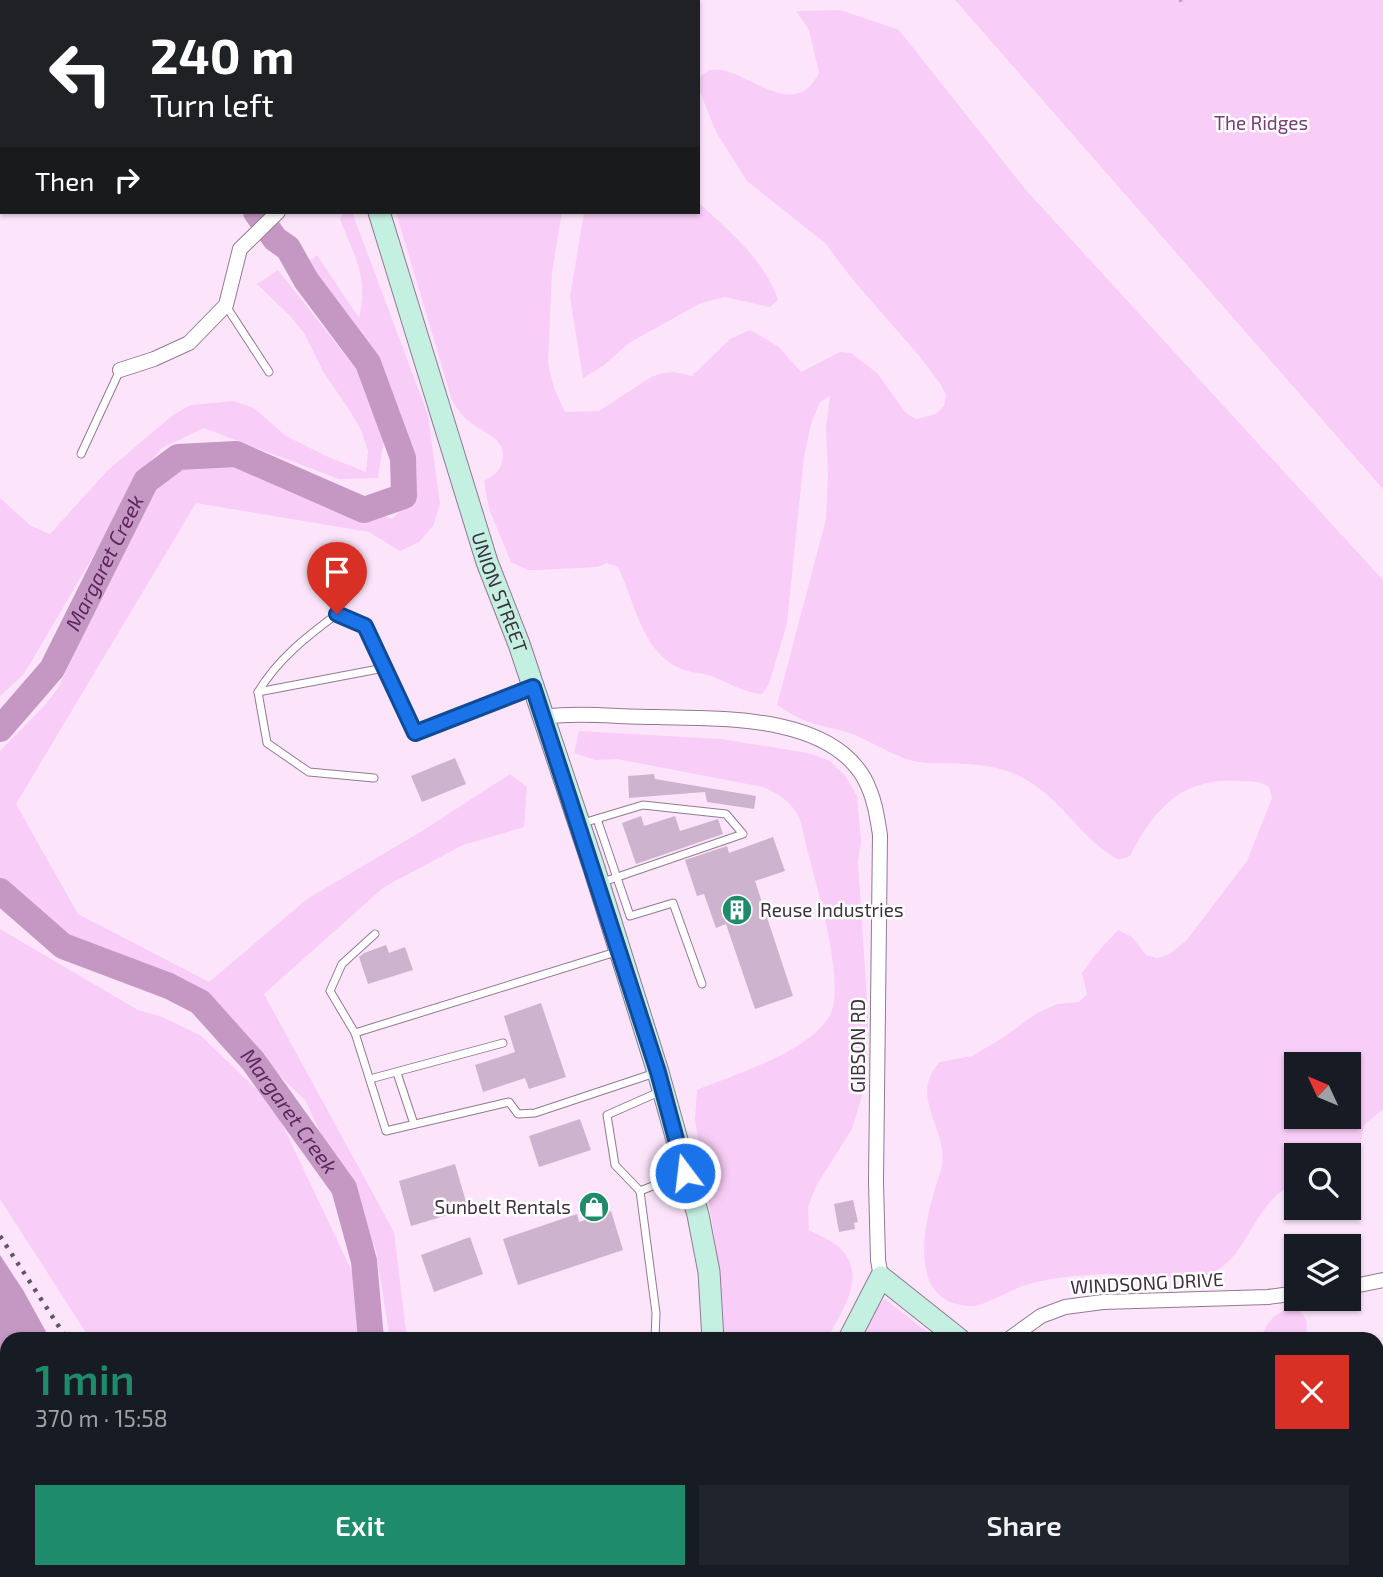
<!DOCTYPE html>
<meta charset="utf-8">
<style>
body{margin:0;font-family:"Exo 2",sans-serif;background:#20242c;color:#f1f3f6;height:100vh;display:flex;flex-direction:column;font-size:26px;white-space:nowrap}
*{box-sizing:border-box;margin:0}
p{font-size:23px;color:#9ea1a6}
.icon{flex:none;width:38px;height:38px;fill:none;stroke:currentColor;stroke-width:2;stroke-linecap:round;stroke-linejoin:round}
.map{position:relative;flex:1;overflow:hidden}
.sheet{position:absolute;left:0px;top:1332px;width:1384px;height:247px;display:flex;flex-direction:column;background:#171b24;border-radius:21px 21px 0 0;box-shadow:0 2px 5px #0004}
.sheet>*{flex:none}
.banner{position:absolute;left:0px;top:0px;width:700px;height:214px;box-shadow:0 2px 5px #0004;background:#202124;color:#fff;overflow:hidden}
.needle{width:46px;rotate:314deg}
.controls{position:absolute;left:1284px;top:1052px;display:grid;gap:14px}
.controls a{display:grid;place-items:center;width:77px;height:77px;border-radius:0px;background:#171b24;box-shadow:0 2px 5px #0004;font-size:35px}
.pin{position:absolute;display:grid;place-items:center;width:60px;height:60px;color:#fff;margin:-72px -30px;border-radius:50% 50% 50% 0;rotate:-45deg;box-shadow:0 0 7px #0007}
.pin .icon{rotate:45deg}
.me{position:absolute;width:77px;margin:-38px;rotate:345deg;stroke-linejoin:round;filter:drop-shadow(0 0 5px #0008)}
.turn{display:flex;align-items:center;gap:24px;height:147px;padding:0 35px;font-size:32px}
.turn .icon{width:91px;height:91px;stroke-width:2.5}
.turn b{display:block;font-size:49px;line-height:60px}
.then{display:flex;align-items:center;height:66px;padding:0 35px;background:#0003;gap:14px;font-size:26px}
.round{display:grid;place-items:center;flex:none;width:74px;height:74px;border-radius:0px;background:#20242c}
.overview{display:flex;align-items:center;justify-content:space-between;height:119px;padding:0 35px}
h1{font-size:42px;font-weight:600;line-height:52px;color:#1e8b6a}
.primary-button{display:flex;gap:14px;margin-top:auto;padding:14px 35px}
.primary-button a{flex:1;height:80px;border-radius:0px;background:#1e8b6a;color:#fff;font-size:28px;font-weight:600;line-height:80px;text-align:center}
.primary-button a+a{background:#20242c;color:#f1f3f6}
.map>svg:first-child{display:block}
.green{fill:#f8cdf7;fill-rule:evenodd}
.water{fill:#c598c4}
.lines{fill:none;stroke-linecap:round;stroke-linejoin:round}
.river{stroke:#c598c4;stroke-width:26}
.building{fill:#ceb3ce}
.lane-casing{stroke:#937992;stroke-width:9}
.street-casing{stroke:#937992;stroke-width:16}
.secondary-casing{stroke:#937992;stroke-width:23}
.path{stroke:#b9a6b8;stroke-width:2.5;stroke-dasharray:3.5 3.5;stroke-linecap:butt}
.lane{stroke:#fff;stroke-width:7}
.street{stroke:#fff;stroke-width:14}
.secondary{stroke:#c4f0e2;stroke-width:21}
.rail{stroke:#635563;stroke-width:4.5;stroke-dasharray:3.5 7;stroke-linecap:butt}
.route-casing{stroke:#114b97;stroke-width:18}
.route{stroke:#1a73e8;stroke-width:12}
.labels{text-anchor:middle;stroke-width:5;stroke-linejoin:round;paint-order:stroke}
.park-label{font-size:19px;fill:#753d75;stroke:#fff}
.street-label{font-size:19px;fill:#3c313c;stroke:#fff}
.poi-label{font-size:19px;fill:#3c313c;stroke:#fff;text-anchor:start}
.water-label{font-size:21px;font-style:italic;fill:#5d275e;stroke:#fff}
</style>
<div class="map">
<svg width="1383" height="1577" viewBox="0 0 1383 1577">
<rect width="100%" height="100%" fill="#fce5fb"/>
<!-- green -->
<g class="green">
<polygon points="955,0 1383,0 1383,489"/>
<path d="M 840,10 L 899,30 L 1026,190 L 1383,580 L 1383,1109 L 1364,1125 L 1360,1147 L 1349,1164 L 1349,1155 L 1297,1155 L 1297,1188 L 1288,1187 C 1246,1212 1248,1270 1194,1278 C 1159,1277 1122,1272 1087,1275 C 1069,1276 1047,1279 1029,1284 C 1011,1289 993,1302 974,1306 C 966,1307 956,1304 948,1301 C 907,1281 929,1205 940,1173 C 954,1133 905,1098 940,1062 L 972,1056 L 1001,1039 L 1037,1013 L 1057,1004 L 1079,1002 L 1087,994 L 1082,973 L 1095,955 L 1118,930 L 1132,937 L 1146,955 L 1157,958 L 1168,955 L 1186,941 L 1247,861 L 1272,798 L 1269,787 C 1258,780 1250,782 1238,781 C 1182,777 1153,810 1130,856 L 1119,860 C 1079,839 1061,795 1017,775 C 989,762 958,764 927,763 C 901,762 876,743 852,734 C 836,728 817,726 801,719 C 793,715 785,710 777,705 L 826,519 L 828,474 L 826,428 L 830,396 L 820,402 L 811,424 L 804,457 L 787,623 L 769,684 L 762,694 C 744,693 728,682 711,676 C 700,672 689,673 679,668 C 641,650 635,602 618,567 L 607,563 L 597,567 L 539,570 L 528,570 L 511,562 L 489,509 L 484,481 C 493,476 500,472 502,462 C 508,438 484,434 470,422 C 462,416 457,409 452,400 L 396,212 L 562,212 L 552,272 L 548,363 L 554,388 L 565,412 L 599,411 L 651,377 L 663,373 L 674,372 L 692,376 L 730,339 L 750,330 L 779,347 L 801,372 L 840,352 L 851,353 L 877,373 L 906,413 L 916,419 L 936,414 L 944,406 L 946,395 L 941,385 L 921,358 L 853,280 L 825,243 L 747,181 L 716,132 L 698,87 L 701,76 C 704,74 707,71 710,70 C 743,63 792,126 819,73 L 809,30 L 796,11 ZM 1297,1064 L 1349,1064 L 1349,1116 L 1297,1116 Z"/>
<path d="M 698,202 C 728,230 765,260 778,300 L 770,307 L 725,297 L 701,303 L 629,343 L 603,366 L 583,378 L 570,297 L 584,212 L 698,212 Z"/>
<path d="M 344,212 L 352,212 L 428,415 L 440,504 L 433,526 L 419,542 L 400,551 L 369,532 L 196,503 L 16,804 L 78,914 L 209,982 L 307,899 L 422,831 L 510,774 L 527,787 L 524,827 L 463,845 L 384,887 L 264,994 L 394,1232 L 407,1339 L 390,1339 L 376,1250 L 305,1100 L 199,998 L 83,952 L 0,883 L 0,751 L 45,705 L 58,688 L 153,487 L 171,474 L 193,465 L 204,463 L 226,465 L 282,481 L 392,519 L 408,502 L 416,480 L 397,405 L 307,263 L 317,255 L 359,318 C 369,277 354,256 340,219 Z"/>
<polygon points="278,270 361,375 372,395 384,438 378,478 339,479 204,428 162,448 145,468 24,674 0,696 0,498 31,526 50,534 108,470 173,415 191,405 234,401 254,408 286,436 326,456 366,472 368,451 361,430 350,411 324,373 304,333 290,316 257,284"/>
<path d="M 579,731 L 721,739 L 808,753 L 830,761 L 846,777 L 857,796 L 861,841 L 858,862 L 868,1017 L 865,1086 L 852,1129 L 816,1186 L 808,1207 L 809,1230 C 820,1236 839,1243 846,1255 C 864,1282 840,1315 827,1339 L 723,1339 L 716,1246 L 695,1120 L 697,1090 C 736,1073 809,1053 830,1015 C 846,984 817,887 808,853 C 804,840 803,823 796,812 C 788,799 776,793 763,787 L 617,759 L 595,760 L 574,753 Z"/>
<polygon points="0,929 138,1010 160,1016 200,1035 273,1105 359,1286 364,1339 90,1339 0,1199"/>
<polygon points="885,1299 936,1339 863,1339 870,1316"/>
<path d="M 1294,1307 C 1310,1318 1307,1322 1306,1339 L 1262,1339 C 1265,1321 1277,1312 1294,1307 Z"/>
<polygon points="1377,1373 1383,1373 1383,1511 1377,1508"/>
<polygon points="0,1396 7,1397 7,1572 191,1572 195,1577 0,1577"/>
<polygon points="235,1572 371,1572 364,1577 238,1577"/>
<polygon points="855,1572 1135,1572 1133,1577 861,1577"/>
</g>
<!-- water -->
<polygon class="water" points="0,1255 23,1290 50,1339 7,1339 7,1397 0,1396"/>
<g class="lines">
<!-- river -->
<g class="river">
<polyline points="90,0 92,2"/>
<path id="s1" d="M 0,729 L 52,669 L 146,481 L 178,457 L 236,454 L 364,510 L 404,496 L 403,458 L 368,363 L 306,280 L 288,248 L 275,239 L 256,212"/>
<path id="s2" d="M 0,891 L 63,946 L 169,986 L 200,1002 L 253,1061 L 344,1188 L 364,1261 L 371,1339"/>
<polyline points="384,1572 385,1577"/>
</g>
</g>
<!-- building -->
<g class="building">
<polygon points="455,758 466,784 422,802 411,776"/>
<polygon points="654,774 655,779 756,796 754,809 707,802 705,792 629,798 628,776"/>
<polygon points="641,816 644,826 675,816 680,831 718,819 723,834 636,864 622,823"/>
<polygon points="773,837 785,871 755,881 793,996 755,1009 726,924 716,928 704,894 697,896 685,860 727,846 729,853"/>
<polygon points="386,945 389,953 405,947 413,970 368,984 359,957 364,953"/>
<polygon points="541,1003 566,1077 529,1089 525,1078 483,1092 475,1065 515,1052 504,1016"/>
<polygon points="580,1119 591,1150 539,1167 529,1136"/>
<polygon points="455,1164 468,1209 411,1226 399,1181"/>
<polygon points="853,1200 858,1222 854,1223 855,1229 839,1232 834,1204"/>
<polygon points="611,1211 623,1250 518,1285 503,1239 577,1214 579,1222"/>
<polygon points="470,1237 483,1274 434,1292 421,1255"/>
</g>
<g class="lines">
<!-- lane casing -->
<g class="lane-casing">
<g id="lane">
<polyline points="226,306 269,372"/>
<polyline points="81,454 120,370"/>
<path d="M 258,692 C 278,659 306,637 337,614 L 365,626 L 384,668"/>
<polyline points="374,778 309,772 267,743 258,692 384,668 415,733 532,687"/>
<polyline points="597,819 630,916 673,903 702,984"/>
<polyline points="583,823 643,805 726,814 743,834 600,883"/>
<polyline points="619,951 355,1033 386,1131 509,1102 518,1114 535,1113 655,1073"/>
<polyline points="355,1033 330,991 342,964 375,934"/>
<polyline points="397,1073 414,1124"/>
<polyline points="370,1079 503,1043"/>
<polyline points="640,1191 615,1165 607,1115 659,1092"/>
<polyline points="655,1339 656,1313 640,1191 683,1174"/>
</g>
</g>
<!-- street casing -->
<g class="street-casing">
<g id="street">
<polyline points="120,370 154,359 189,343 226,305 240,249 278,212"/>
<path d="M 543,717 C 581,712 618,717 656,717 C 720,719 827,714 864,778 C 874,796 877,815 880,835 L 876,1182 L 878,1260 L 881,1277"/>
<polyline points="1349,1287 1383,1280"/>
<polyline points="1009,1339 1041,1316 1065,1307 1103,1302 1268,1297 1297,1293"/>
<polyline points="452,1575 472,1577"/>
<polyline points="599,1577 606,1572"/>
</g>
</g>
<!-- secondary casing -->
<g class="secondary-casing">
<g id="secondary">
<polyline points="310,0 311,2"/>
<path id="s3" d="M 379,212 L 487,562 L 519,644 L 593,865 L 658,1072 L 698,1215 L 709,1272 L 713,1339"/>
<polyline points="849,1339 881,1277 959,1339"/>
<polyline points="1206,1572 1213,1577"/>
<polyline points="667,1577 669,1572"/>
</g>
</g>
<!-- path -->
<polyline class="path" points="1179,1 1184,0"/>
<!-- lane -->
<use href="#lane" class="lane"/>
<!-- street -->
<use href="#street" class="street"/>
<!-- secondary -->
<use href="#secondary" class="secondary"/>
<!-- rail -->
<g class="rail">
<polyline points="0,1236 67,1339"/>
<polyline points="216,1572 220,1577"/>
</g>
</g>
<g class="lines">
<!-- route casing -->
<g class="route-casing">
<polyline id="route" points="337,614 365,626 415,733 533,687 658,1072 685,1173"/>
</g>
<!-- route -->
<use href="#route" class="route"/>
</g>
<!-- icons -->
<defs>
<g id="building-disc" transform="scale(1.575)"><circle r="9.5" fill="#1e8b6a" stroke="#fff"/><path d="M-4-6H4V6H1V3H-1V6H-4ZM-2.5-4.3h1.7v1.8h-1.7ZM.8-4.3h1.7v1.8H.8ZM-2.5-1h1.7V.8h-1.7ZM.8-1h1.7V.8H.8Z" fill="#fff"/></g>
<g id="shop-disc" transform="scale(1.575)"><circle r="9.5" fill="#1e8b6a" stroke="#fff"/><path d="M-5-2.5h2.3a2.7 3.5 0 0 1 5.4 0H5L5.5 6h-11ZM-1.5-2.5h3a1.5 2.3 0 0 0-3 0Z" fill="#fff"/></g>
</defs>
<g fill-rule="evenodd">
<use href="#building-disc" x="737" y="910"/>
<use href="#shop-disc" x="594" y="1207"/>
</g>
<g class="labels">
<!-- park labels -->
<g class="park-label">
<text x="1261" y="130">The Ridges</text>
</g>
<!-- street labels -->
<g class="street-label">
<text dy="7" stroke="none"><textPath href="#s3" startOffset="399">UNION STREET</textPath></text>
<text transform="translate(858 1046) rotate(-90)" y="7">GIBSON RD</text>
<text transform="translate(1147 1283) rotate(-3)" y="7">WINDSONG DRIVE</text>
</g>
<!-- poi labels -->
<g class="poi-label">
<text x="760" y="917">Reuse Industries</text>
<text x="571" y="1214" text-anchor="end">Sunbelt Rentals</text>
</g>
<!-- water labels -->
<g class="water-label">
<text dy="7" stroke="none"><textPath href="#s1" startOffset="198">Margaret Creek</textPath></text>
<text dy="7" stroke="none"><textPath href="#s2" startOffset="373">Margaret Creek</textPath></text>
</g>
</g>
</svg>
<div class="controls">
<a><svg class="needle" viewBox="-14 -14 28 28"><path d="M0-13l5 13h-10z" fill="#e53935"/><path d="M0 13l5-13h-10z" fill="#9ea1a6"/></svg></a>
<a><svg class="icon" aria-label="search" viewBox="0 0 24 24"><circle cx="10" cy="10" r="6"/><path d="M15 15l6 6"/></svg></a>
<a><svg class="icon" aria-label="layers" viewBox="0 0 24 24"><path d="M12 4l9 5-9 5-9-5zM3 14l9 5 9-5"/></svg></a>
</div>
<div class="pin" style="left:337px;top:614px;background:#d93025"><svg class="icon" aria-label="arrive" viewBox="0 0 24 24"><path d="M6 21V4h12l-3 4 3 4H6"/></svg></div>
<svg class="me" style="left:685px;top:1173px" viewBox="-20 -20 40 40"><circle r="17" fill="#1a73e8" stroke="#fff" stroke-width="3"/><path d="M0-11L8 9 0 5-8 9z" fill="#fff"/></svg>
<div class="banner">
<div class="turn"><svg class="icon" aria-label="left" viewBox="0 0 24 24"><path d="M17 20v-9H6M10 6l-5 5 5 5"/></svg><div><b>240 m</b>Turn left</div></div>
<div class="then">Then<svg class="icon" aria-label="right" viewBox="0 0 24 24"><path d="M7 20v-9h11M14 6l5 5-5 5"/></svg></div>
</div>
<section class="sheet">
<div class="overview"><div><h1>1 min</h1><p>370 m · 15:58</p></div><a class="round" style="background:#d93025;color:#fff"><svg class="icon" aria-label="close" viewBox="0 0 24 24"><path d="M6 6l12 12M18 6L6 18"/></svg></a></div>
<div class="primary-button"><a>Exit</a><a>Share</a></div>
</section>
</div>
